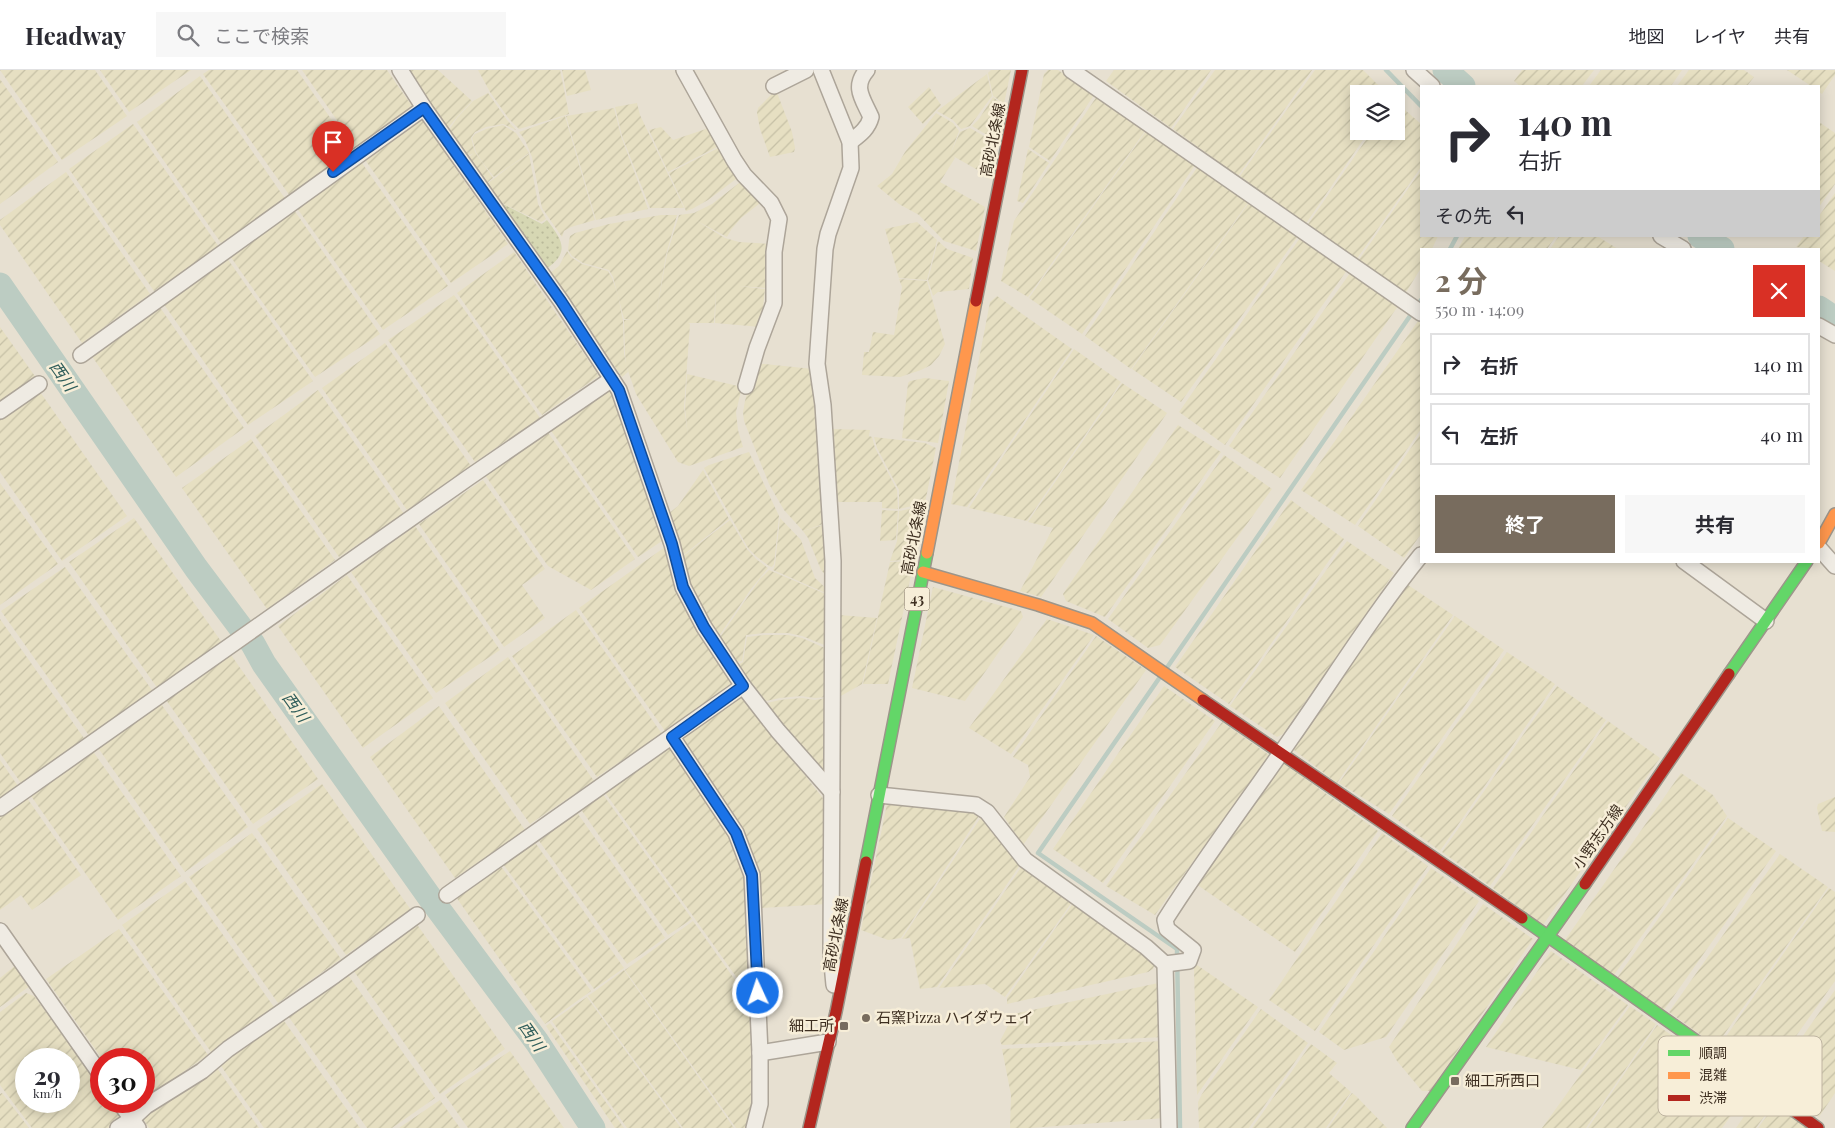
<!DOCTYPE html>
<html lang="ja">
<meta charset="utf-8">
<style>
body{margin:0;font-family:"Playfair Display","Noto Sans JP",serif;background:#f7f7f7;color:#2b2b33;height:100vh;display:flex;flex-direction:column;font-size:19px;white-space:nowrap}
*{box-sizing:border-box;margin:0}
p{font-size:16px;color:#7c7c81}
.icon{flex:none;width:28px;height:28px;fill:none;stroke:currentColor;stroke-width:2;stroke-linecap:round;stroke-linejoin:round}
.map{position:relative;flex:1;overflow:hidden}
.details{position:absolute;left:1420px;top:178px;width:400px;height:315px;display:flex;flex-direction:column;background:#fff;border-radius:0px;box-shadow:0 2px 12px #0003}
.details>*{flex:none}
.hud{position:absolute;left:1420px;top:15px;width:400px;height:152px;border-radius:0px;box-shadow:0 2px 12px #0003;background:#fff;color:#2b2b33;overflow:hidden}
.controls{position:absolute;left:1350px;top:15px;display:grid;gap:10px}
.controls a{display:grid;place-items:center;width:55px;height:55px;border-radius:0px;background:#fff;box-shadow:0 2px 12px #0003;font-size:25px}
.speed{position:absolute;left:15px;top:978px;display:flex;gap:10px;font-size:25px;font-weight:700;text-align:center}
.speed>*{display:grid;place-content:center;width:65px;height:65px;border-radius:50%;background:#fff;box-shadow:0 2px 12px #0003;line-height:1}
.speed small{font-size:12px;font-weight:400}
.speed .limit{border:8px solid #d22;background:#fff;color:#111}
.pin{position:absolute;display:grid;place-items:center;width:42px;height:42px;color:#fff;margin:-51px -21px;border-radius:50% 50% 50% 0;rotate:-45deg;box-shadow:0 0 5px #0007}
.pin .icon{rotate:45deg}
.me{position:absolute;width:55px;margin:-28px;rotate:357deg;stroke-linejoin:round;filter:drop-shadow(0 0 4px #0008)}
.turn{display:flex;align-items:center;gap:18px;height:105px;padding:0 15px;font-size:22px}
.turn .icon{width:65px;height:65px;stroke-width:2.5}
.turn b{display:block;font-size:35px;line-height:42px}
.then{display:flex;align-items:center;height:48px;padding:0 15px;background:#0003;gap:10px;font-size:19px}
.round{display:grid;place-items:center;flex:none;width:52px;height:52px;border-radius:0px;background:#f7f7f7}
.summary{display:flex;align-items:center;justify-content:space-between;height:85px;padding:0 15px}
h1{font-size:30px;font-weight:700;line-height:38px;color:#786c5e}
.primary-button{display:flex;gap:10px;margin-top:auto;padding:10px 15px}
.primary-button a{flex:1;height:58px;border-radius:0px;background:#786c5e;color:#fff;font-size:20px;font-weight:700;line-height:58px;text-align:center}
.primary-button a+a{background:#f7f7f7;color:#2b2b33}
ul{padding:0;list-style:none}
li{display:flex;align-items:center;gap:15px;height:62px;margin:0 10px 8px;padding:0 5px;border:2px solid #e1e1e2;border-radius:0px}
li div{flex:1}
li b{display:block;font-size:19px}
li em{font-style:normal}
header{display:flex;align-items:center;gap:30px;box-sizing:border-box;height:70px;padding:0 25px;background:#fff;border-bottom:1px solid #e1e1e2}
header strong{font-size:24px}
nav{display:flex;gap:28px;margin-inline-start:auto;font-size:18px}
.search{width:350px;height:45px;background:#f7f7f7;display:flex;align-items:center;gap:12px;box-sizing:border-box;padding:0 18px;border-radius:0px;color:#7c7c81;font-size:19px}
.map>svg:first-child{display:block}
.farmland{fill:url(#farmland-furrows);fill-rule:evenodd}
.grass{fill:url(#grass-dots)}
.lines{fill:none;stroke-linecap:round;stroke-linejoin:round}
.stream{stroke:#bcccc2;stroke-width:4.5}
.river{stroke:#bcccc2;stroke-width:25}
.street-casing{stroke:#ada599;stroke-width:18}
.fast-casing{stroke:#9c958a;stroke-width:14}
.slow-casing{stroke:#9c958a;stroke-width:14}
.jam-casing{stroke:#9c958a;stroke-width:14}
.street{stroke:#efebe3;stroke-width:15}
.fast{stroke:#63d668;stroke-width:11}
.slow{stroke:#ff974d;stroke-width:11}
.jam{stroke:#b3261e;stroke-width:11}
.route-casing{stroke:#114b97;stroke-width:12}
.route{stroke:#1a73e8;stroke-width:9}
.poi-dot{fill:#786c5e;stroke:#f7eed8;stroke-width:2}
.labels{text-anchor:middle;stroke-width:5;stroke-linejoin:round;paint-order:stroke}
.shield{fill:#f7eed8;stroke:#756857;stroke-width:1}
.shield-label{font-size:14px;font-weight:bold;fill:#3d2e20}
.street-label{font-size:15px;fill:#3d2e20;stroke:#f7eed8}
.poi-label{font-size:15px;fill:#3d2e20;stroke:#f7eed8;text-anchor:start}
.water-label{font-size:16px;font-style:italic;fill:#2f5d5a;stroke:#f7eed8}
.key{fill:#f7eed8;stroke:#bfb4a1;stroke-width:1}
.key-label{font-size:14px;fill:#3d2e20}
</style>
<header>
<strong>Headway</strong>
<div class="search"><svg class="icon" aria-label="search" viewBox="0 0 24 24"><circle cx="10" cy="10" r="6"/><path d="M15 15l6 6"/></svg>ここで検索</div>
<nav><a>地図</a><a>レイヤ</a><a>共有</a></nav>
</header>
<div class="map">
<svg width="1835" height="1058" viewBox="0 0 1835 1058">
<defs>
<pattern id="farmland-furrows" width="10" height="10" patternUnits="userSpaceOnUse" patternTransform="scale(1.25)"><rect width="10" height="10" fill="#e6dfc2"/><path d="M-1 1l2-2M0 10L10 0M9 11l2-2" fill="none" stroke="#c6c0a6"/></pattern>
<pattern id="grass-dots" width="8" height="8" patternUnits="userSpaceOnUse" patternTransform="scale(1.25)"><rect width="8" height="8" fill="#d6d7b3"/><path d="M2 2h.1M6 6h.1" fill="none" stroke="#b9b99a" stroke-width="1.8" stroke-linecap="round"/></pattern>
</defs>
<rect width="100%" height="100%" fill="#e7e0d1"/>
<!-- farmland -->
<g class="farmland">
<polygon points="0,0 95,0 127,46 62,90"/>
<polygon points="100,0 191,0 129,42"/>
<polygon points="209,0 297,0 354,82 290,126 203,4"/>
<polygon points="302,0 387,0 414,39 357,79"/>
<polygon points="406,0 438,0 472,31 457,47 448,58"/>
<polygon points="478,0 560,0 569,44 519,59 509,49 490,22"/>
<polygon points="562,0 585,0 591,20 567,26"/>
<polygon points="991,0 1011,0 1004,34 993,26 988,3"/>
<polygon points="1048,0 1058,0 1094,25 1050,91 1029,77 1044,4"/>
<polygon points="1114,0 1211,0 1171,58 1106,11"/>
<polygon points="1215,0 1312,0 1238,106 1173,59"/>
<polygon points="1315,0 1363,0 1387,24 1359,24 1359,61 1369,61 1305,155 1240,106"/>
<polygon points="1522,0 1594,0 1582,16 1520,16 1514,11"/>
<polygon points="1601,0 1682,0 1671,16 1589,16"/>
<polygon points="1689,0 1744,0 1754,7 1747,16 1677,16"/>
<polygon points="1787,0 1835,0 1835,5 1822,24 1819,22 1819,16 1811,16"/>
<polygon points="987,4 992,26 970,56 961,59 953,50 937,41"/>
<polygon points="200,6 286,130 221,173 137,52"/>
<polygon points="0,9 58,92 0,134"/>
<polygon points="929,17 941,35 923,54 908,37"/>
<polygon points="776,20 792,62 795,78 794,82 770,87 760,59 757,43 758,38"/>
<polygon points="488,23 507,50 516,60 503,54 486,57 475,62 471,68 475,82 493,108 487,113 469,87 474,83 468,86 449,60 457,48 473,31"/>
<polygon points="1097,26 1145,61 1028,227 1001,211 1014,151"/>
<polygon points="993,27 1003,35 997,71 972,56 979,49"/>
<polygon points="1396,32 1421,54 1421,97 1356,190 1306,157 1372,61 1396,61"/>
<polygon points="637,33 640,45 684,138 650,138 622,66 615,37"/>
<polygon points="614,38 621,66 648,139 596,150 566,46"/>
<polygon points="936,43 953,53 959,61 950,85 960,62 970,58 996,73 990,107 953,86 955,88 940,112 985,137 976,181 944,171 919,145 899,134 877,116 892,104 905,82"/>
<polygon points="565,46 595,150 571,157 564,161 562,167 542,138 532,87 525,70 519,62"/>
<polygon points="422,50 508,174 451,213 366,91"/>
<polygon points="1819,52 1835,63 1835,114 1819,137"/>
<polygon points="133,54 219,177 154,221 69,99"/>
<polygon points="503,55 516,63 529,83 494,107 482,92 476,82 472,68 475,64 486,59"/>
<polygon points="661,57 673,70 712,57 721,75 668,102 649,60"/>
<polygon points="1146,61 1195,95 1082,264 1029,228"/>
<polygon points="722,76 740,106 708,130 692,139 686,141 669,103"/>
<polygon points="1028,79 1049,93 1023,133 1017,131"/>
<polygon points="529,84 538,134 546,149 541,152 500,132 487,114 509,97"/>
<polygon points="362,93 448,216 383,260 297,138"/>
<polygon points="1198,96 1249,131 1131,299 1085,266"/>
<polygon points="1421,100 1421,166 1438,166 1432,179 1421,179 1421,198 1405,224 1358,191"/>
<polygon points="66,102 150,224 82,273 0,155 0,150"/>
<polygon points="743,110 764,130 741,148 731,160 727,167 697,151 725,168 739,172 771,174 766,218 738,216 765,219 761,257 715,253 716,217 714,253 688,253 690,254 684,337 688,366 685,338 687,304 742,317 736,342 738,360 743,377 689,396 678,392 636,324 626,295 625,283 624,250 632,250 624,249 613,207 609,200 583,193 572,186 568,180 569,171 570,166 575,163 609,154 661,145 677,145 666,185 655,251 667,184 679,145 694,143 712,134"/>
<polygon points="1835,123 1835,201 1819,191 1819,179 1796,177 1804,166 1819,166 1819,146"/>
<polygon points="1250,131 1298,166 1181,332 1132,299"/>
<polygon points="294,140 380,264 315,307 230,186"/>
<polygon points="917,152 937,170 927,210 899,208 885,159"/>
<polygon points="1465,166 1556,166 1547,179 1458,179"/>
<polygon points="1559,166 1597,166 1618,179 1550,179"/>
<polygon points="1300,168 1347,200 1225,375 1179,342"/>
<polygon points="938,171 947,179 973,188 969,219 938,222 933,226 928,210"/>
<polygon points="567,181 571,187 582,194 608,201 612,208 618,225 623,251 624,284 628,302 622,307 550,203 559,196"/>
<polygon points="514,182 599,306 542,345 457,223"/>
<polygon points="227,188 313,311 248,355 163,233"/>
<polygon points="1350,203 1398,236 1280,408 1229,376"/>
<polygon points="899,209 927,211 945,274 939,286 931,295 921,300 900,307 862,305 864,282 869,282 873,262 894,265 902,217"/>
<polygon points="454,225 540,348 475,392 388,270"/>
<polygon points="997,226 1072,279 967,437 951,434 990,232"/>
<polygon points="159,236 244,358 176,407 91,285"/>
<polygon points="1418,251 1421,253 1421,359 1355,455 1301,420"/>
<polygon points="0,257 37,309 0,335"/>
<polygon points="385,273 471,396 407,440 322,318"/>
<polygon points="1074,279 1121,312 1027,451 969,438"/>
<polygon points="755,293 813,299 826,453 803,461 784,440 769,414 744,351 743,342 745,331"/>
<polygon points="925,308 949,311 938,373 902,368 908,313 910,311"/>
<polygon points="1122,313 1167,343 1041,527 1020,521 1053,458 1028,452"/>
<polygon points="611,317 662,471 638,487 550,359"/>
<polygon points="38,319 127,446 62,491 0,402 0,345"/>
<polygon points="318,320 404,444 339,487 255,366"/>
<polygon points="1178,355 1221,382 1105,547 1066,531 1063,524 1071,512"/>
<polygon points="829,359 870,360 869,366 872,367 875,378 897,420 898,439 882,438 882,432 833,432"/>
<polygon points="547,361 635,489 591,520 548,496 485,405"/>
<polygon points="1421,363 1421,464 1404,488 1358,456"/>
<polygon points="874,367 925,373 936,378 925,433 899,439 899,420 877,378"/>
<polygon points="251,369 335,490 267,539 182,418"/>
<polygon points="749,382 779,446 774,494 772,497 769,496 757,487 748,478 704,398 709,395"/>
<polygon points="1224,385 1272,419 1160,575 1148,578 1108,549"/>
<polygon points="703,400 729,449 682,486 667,445 678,436"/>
<polygon points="483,410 545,499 522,515 545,548 504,577 419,454"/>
<polygon points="0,413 58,494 0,535"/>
<polygon points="1291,430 1344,469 1229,634 1175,597"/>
<polygon points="925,436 914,489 890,491 897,471 899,441"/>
<polygon points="882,440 898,441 896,470 880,471"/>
<polygon points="134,448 223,574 158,619 69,492"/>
<polygon points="780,448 801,470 815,508 828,520 828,524 773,500 775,495"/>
<polygon points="730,450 747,479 756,489 768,498 751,519 717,569 697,534 682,487"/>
<polygon points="826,454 829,509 821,500 808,468 803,461"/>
<polygon points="415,456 500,580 436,623 351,502"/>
<polygon points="1347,471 1394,503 1283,664 1277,667 1230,636"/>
<polygon points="665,477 686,541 733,613 665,661 579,538"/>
<polygon points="914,491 888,614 863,614 890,492"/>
<polygon points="65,497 154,623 90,667 1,541"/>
<polygon points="769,500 828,525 827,576 802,566 788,563 764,563 746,565 742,591 736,592 718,570 760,509"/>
<polygon points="347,505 433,628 363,678 278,556"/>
<polygon points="1405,513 1453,545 1337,713 1294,680 1292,674"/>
<polygon points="933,517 1021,541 1023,547 965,631 912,618"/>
<polygon points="576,540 662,664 597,707 512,586"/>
<polygon points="839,545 877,548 862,614 839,627"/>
<polygon points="1455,546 1504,580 1389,744 1339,713"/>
<polygon points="0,549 86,671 23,716 0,683"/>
<polygon points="1047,549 1094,565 1011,684 969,658"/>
<polygon points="764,565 788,565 802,568 827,579 826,627 815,628 801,626 780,628 766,631 738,595 743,592 747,567"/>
<polygon points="1096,566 1146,600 1023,775 1004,747 1030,707 1028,695 1013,687"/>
<polygon points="229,582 318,709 253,754 164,627"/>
<polygon points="1507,582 1555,614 1440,781 1392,746"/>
<polygon points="508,587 594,711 530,754 445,633"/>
<polygon points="1164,616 1215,651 1103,813 1053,779"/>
<polygon points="1557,616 1606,650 1490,816 1442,782"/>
<polygon points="741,623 825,731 827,834 747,839 752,929 604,721"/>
<polygon points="802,628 815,630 827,628 826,701 821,703 767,633 780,630"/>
<polygon points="159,631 248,757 185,802 96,675"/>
<polygon points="439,636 525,760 455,808 370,687"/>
<polygon points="1608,651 1660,688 1543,855 1493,818"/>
<polygon points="1222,652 1269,685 1155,845 1106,816"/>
<polygon points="92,680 181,806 118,850 29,723"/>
<polygon points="0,690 20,719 0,733"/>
<polygon points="1279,690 1378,761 1295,882 1196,814"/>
<polygon points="1681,703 1713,725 1727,746 1614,905 1565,870"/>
<polygon points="322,714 411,840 346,885 257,759"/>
<polygon points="602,723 692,849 668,865 580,738"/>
<polygon points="1835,727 1835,762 1822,761 1817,738 1818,734"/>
<polygon points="27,728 81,805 32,840 21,825 0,840 0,747"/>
<polygon points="887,734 973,738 981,743 901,868 888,870 861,860"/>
<polygon points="576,741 665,868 627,894 537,768"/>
<polygon points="983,744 1020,795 937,917 920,919 910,868 902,869"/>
<polygon points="1728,748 1776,781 1664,940 1617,908"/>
<polygon points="252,763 341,889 278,933 189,807"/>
<polygon points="1382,763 1428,796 1315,961 1269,930"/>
<polygon points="534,771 624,898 594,919 503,794"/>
<polygon points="1780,784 1828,817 1716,976 1669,942"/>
<polygon points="500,795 591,921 545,954 456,827"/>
<polygon points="1022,796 1072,832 1005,927 985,914 939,918"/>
<polygon points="1431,798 1479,831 1386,967 1344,980 1319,962"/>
<polygon points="185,811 274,937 211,982 122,855"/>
<polygon points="1829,818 1835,822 1835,911 1765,1010 1718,978"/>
<polygon points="1073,833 1152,890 1155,894 1153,899 1148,902 1007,934 1007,928"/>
<polygon points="1483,834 1533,869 1430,1021 1422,1021 1397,991 1389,977"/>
<polygon points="693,851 750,931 754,1035 747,1058 736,1058 625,900"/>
<polygon points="416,853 505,979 440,1024 351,897"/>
<polygon points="119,859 208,985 144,1029 144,989 102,989 46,909"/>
<polygon points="1551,881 1628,935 1581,1000 1486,977"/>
<polygon points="16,895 30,916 0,937 0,908"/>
<polygon points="1197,895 1258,937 1197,1025 1194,898"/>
<polygon points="624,900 734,1058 683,1058 588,926"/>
<polygon points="346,902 435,1028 392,1058 367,1058 286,943"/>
<polygon points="1163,912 1164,967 1002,975 1000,971 1014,944"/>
<polygon points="1835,920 1835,1023 1819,1047 1770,1013"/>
<path d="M 26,923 L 34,926 L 101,1016 L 101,1031 L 112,1031 L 122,1045 L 118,1051 L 108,1058 L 32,1058 L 0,1015 L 0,942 ZM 26,989 L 69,989 L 69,1031 L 26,1031 Z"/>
<polygon points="587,927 681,1058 627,1058 552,951"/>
<polygon points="1630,936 1656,954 1586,1058 1542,1058"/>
<polygon points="1261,939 1308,973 1249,1058 1199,1058 1198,1032 1202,1024"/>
<polygon points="282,948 360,1058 264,1058 219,993"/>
<polygon points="550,953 624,1058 615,1058 546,956"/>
<polygon points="1657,955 1747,1018 1746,1025 1722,1058 1588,1058"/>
<polygon points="1163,971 1165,1048 1030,1058 1010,1058 1011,1025 1002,979"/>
<polygon points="1311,974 1337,993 1329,1003 1351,1022 1326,1058 1252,1058"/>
<polygon points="510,981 564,1058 468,1058 445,1025"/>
<polygon points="215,995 259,1058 149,1058 142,1047"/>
<polygon points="2,1023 29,1058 0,1058 0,1024"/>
<polygon points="1352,1023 1356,1026 1387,1058 1328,1058"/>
<polygon points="1765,1029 1773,1034 1756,1058 1736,1058 1755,1030"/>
<polygon points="440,1030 460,1058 399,1058"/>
<polygon points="1775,1035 1808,1058 1758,1058"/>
</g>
<!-- grass -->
<path class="grass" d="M 501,133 L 542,154 L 547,150 C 562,170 571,182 546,199 Z"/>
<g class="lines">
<!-- stream -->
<g class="stream">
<polyline points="1386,0 1421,36"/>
<polyline points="1450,179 1457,166"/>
<polyline points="1166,599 1421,230"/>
<polyline points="1160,607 1038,783 1177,879 1180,1058"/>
</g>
<!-- river -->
<g class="river">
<polyline points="1445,0 1463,16"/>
<polyline points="1700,166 1722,179"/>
<polyline points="0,215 196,498 253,574 264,594 433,832 537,972 593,1058"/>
<polyline points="1819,238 1835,249"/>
</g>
<!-- street casing -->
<g class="street-casing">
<g id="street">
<polyline points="400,0 424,38 561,231 619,320 672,474 683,517 704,557 743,616 778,661 832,722"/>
<polyline points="684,0 734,90 744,105 771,133 779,149 774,182 774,233 757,278 746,316"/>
<polyline points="821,0 850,72 851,98 828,164 825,179 817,294 823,335 833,491 831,883 834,915"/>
<polyline points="1071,0 1421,243"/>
<polyline points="1414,0 1432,16"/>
<polyline points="774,16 806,0"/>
<path d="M 850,72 C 859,65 868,59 871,47 C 863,29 852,17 867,0"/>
<polyline points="1661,166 1683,179"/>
<polyline points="1819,256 1835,265"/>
<polyline points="81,285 424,38"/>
<polyline points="0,341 39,314"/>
<polyline points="1819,478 1835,496"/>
<polyline points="1684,491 1766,551"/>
<polyline points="672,667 736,763 752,805 760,983 760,1034 754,1058"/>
<path d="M 879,725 L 976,735 L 987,742 L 1025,790 L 1146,877 L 1165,894 L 1189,891 L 1193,880 L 1167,859 L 1165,850 C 1205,787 1250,728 1292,667 C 1335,606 1374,543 1421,485"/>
<polyline points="0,738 468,408 612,309"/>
<polyline points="447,825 743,616"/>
<polyline points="0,861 101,1005"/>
<polyline points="1165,894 1169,1058"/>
<polyline points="760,983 828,972"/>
<polyline points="119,1031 138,1058"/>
<polyline points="118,1058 132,1049 146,1036 202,1001 228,979 335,905 417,845"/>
</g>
</g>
<!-- fast casing -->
<g class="fast-casing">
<g id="fast">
<polyline points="1729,604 1807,491"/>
<polyline points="866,792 927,483"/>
<polyline points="1522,848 1702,975"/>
<polyline points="1412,1058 1585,814"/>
</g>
</g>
<!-- slow casing -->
<g class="slow-casing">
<g id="slow">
<polyline points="1819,473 1835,444"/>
<polyline points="927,483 976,231"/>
<polyline points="923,502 1038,535 1092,553 1203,630"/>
</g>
</g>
<!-- jam casing -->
<g class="jam-casing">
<g id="jam">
<polyline points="976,231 1022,0"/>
<polyline points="1203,630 1522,848"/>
<polyline points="1585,814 1729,604"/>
<polyline points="1702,975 1818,1058"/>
<polyline points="809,1058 836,942 866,792"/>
</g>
</g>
<!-- street -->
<use href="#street" class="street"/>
<!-- fast -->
<use href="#fast" class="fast"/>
<!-- slow -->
<use href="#slow" class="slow"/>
<!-- jam -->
<use href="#jam" class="jam"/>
</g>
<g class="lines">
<!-- route casing -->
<g class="route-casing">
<polyline id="route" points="333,102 424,38 561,231 619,320 672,474 683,517 704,557 743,616 672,667 736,763 752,805 758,923"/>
</g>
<!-- route -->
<use href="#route" class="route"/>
</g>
<!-- markers -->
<g class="poi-dot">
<circle cx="866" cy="948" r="5"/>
<rect x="839" y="951" width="10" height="10" rx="2.5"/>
<rect x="1450" y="1006" width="10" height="10" rx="2.5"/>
</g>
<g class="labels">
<!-- shield labels -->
<rect class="shield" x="904.5" y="517.5" width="25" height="23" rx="4"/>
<g class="shield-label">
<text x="917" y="534">43</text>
</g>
<!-- street labels -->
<g class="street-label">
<text transform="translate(993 70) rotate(-79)" y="5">高砂北条線</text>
<text transform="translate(914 468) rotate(-79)" y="5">高砂北条線</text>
<text transform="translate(1598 767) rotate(-55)" y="5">小野志方線</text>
<text transform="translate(836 865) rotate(-79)" y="5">高砂北条線</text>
</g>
<!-- poi labels -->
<g class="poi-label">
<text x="876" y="953">石窯Pizza ハイダウェイ</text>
<text x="834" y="961" text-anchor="end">細工所</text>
<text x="1465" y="1016">細工所西口</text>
</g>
<!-- water labels -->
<g class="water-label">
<text transform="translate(63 306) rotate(55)" y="6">西川</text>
<text transform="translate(296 637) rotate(54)" y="6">西川</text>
<text transform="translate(532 966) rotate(55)" y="6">西川</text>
</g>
</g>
<!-- legend -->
<rect x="1658" y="966" width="164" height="80" rx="8" class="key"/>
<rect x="1668" y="980" width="22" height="6" fill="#63d668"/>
<rect x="1668" y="1002" width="22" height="7" fill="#ff974d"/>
<rect x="1668" y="1025" width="22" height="6" fill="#b3261e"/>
<g class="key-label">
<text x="1699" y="988">順調</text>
<text x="1699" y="1010">混雑</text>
<text x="1699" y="1033">渋滞</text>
</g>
</svg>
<div class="controls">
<a><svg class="icon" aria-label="layers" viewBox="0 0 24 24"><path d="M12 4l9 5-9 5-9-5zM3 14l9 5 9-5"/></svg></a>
</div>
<div class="speed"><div>29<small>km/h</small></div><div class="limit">30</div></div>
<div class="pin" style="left:333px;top:102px;background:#d93025"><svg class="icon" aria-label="arrive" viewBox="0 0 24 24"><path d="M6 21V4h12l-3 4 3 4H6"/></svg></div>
<svg class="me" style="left:758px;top:923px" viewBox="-20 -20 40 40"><circle r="17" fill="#1a73e8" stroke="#fff" stroke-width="3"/><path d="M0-11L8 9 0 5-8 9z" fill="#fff"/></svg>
<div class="hud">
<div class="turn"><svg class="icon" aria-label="right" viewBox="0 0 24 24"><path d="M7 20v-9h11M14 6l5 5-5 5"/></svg><div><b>140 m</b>右折</div></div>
<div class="then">その先<svg class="icon" aria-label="left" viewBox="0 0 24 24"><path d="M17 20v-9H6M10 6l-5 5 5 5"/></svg></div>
</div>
<section class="details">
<div class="summary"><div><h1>2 分</h1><p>550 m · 14:09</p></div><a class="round" style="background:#d93025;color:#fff"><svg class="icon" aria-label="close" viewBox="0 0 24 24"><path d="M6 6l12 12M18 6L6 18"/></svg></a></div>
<ul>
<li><svg class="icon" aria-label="right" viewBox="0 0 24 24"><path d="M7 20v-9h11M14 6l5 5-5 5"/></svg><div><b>右折</b></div><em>140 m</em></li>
<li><svg class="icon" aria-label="left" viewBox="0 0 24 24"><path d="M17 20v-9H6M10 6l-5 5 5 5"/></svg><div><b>左折</b></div><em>40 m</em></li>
</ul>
<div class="primary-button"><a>終了</a><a>共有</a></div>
</section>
</div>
